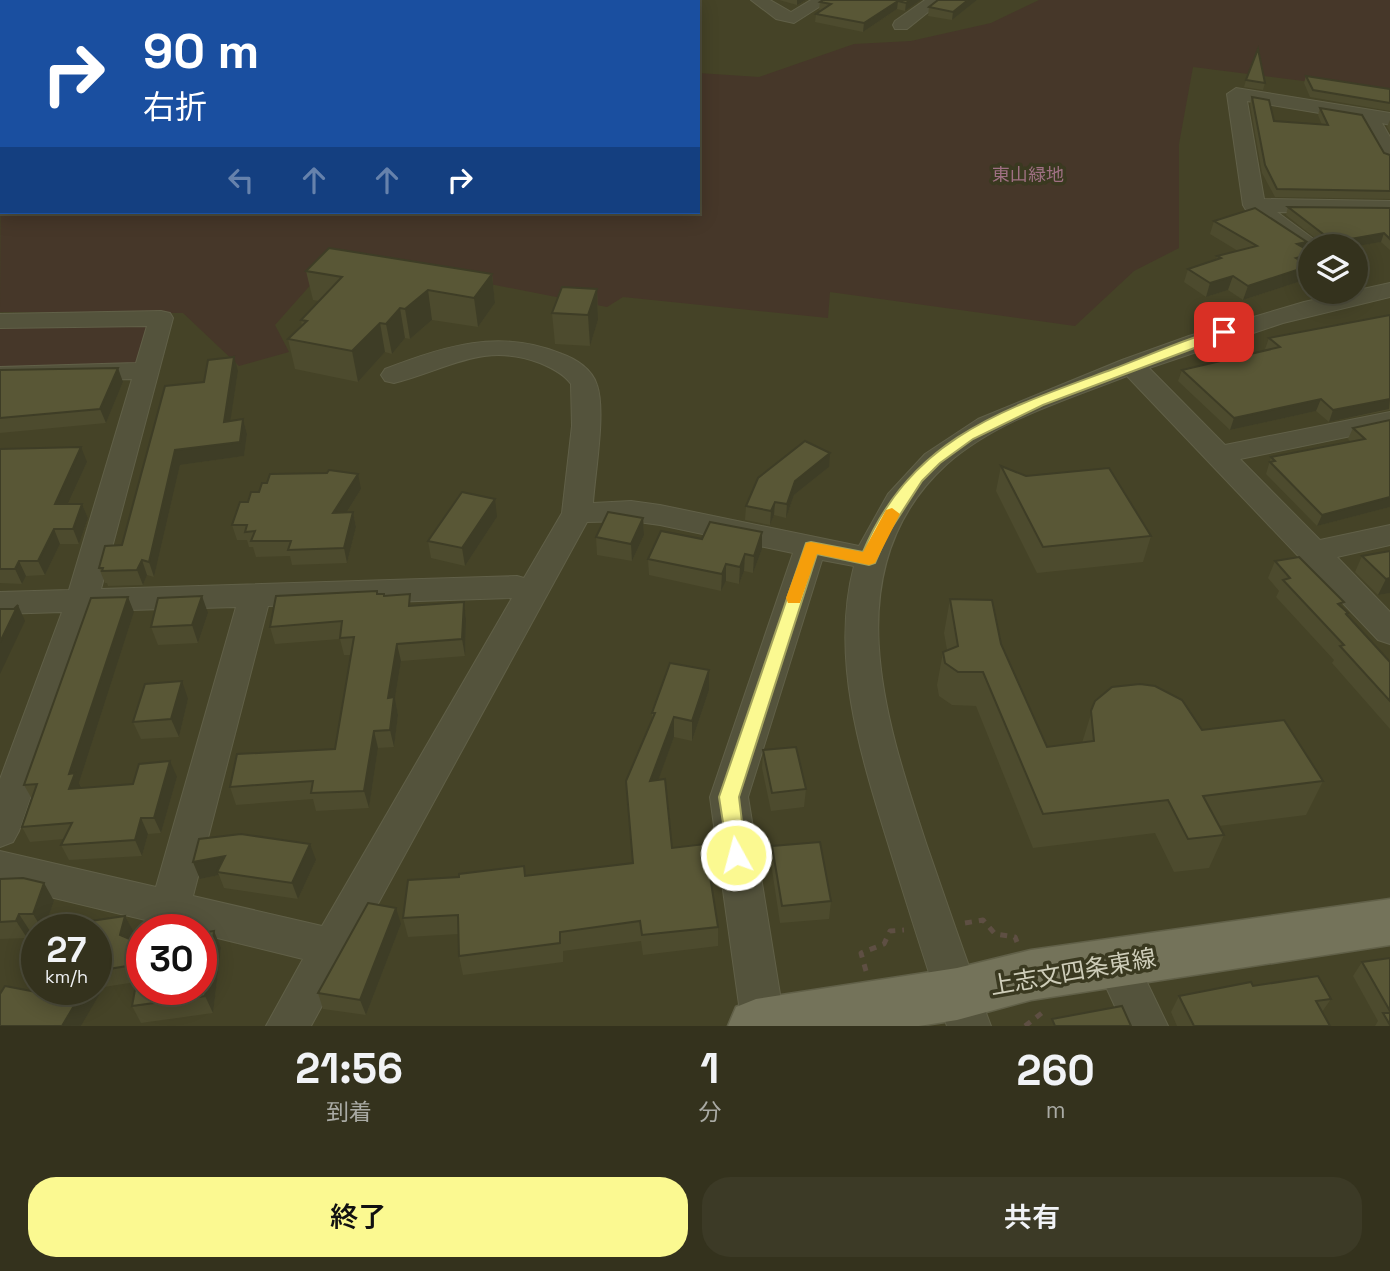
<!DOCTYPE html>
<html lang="ja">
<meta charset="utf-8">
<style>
body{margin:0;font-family:"Space Grotesk","Noto Sans JP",sans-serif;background:#3c3a26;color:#f1f3f6;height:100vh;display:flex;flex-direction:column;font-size:26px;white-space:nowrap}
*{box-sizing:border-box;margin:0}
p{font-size:23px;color:#a9aaa4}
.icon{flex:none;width:38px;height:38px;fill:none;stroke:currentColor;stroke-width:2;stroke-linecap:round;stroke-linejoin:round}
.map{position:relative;height:1026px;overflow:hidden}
.panel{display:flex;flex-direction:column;background:#34321d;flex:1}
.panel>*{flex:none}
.hud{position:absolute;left:0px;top:0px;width:700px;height:214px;box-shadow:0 4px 18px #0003,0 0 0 2px #4e4d3b;background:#1a4fa0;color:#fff;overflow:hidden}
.controls{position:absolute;left:1298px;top:234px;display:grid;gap:14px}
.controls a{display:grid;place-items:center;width:70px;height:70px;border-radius:50%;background:#34321d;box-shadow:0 4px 18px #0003,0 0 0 2px #4e4d3b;font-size:35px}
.speed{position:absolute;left:21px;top:914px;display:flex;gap:14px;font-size:35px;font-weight:700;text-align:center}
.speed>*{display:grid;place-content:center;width:91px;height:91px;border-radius:50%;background:#34321d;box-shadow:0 4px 18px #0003,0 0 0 2px #4e4d3b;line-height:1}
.speed small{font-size:18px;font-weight:400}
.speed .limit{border:10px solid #d22;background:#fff;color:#111}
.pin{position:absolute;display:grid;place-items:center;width:60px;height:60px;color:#fff;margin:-30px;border-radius:14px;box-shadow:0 4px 10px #0006}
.me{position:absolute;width:77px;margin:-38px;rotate:353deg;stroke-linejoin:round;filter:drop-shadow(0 0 5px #0008)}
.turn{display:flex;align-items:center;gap:24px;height:147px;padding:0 28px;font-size:32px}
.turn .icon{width:91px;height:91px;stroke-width:2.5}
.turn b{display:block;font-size:49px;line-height:60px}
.lanes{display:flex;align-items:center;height:66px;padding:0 28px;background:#0003;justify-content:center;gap:35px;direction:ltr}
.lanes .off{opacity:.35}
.eta{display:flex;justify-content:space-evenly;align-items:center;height:119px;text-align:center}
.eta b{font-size:42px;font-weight:600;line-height:49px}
.button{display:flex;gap:14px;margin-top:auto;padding:14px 28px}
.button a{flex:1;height:80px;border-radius:28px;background:#fbf991;color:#111;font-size:28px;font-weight:600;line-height:80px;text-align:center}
.button a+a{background:#3c3a26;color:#f1f3f6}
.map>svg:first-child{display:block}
.green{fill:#463729}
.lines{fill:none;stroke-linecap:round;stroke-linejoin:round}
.minor-casing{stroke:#616048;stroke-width:2}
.major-casing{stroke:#616048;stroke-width:3}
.path{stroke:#5e4f43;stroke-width:5;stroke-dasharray:7 7;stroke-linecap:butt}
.minor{fill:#54533c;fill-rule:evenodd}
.major{fill:#74735a;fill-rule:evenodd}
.wall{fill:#4d4b2e}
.shaded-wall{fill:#3e3d26}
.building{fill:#595736;stroke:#3e3d26;stroke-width:2}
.route{fill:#fbf991;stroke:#a3a25e;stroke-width:2}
.slow{fill:#f59e0b}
.labels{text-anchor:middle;stroke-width:7;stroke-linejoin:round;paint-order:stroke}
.far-park-label{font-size:18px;fill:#9f7083;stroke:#3a3920}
.near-street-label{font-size:24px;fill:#cecdb9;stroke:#3a3920}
</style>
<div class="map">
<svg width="1390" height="1026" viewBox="0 0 1390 1026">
<rect width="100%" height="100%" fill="#454327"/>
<!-- green -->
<g class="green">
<polygon points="1039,0 1390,0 1390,92 1193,67 1179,144 1179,248 1134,271 1075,326 830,292 828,318 623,297 607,307 338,254 275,325 289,352 239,366 183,313 0,312 2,34 2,212 698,212 698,73 759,77 854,44 911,41 991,23"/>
<polygon points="155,323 140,364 0,368 0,324"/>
</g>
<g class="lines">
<!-- minor casing -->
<g class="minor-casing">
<g id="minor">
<polygon points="37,0 60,0 36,2"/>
<polygon points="751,0 770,0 791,12 811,0 830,0 794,23 776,19"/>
<polygon points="925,0 943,0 907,29 895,29 893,25 895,21"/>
<rect x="0" y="7" width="2" height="10"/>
<polygon points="1236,88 1390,113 1390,125 1382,123 1390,137 1390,161 1383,159 1361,120 1247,101 1264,199 1390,201 1390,213 1277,212 1319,243 1322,247 1311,247 1311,255 1303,253 1246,210 1243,205 1227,94"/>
<path d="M 1390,283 L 1390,297 L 1283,323 L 1149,368 L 1225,445 L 1390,412 L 1390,428 L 1240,459 L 1320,540 L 1390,525 L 1390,545 L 1337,557 L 1390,612 L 1390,644 L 1378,640 L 1127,376 C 1066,400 997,420 947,464 C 833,567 886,722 927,846 C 948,906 968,966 991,1026 L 947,1026 C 927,969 909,911 891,853 C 863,762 829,662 854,566 L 822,560 L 748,797 L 785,1025 L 742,1026 L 710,797 L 793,553 L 660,525 L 631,521 L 587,522 L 311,1026 L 266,1026 L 303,959 L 201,934 L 201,929 L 183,929 L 0,885 L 0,851 L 156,887 L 236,607 L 94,611 L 19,831 L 13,842 L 0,847 L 0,779 L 62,612 L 0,614 L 0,592 L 69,590 L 132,379 L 0,383 L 0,367 L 136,363 L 147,326 L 0,328 L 0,314 L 161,311 L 170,313 L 173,318 L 101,589 L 517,576 L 524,578 L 562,513 L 572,426 L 571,384 C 564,374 552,368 540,363 C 483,341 447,370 394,383 L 385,381 L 381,375 L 385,369 C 444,346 500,328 562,354 C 576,359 592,369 597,385 C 606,411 595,473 593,503 L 631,501 L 660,505 L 859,546 L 888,494 L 925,454 L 978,419 L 1122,360 L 1189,336 L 1304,302 ZM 512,598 L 322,926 L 193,896 L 268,606 Z"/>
<polygon points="1116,944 1131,949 1168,1026 1124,1026 1095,963 1101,949"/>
</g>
</g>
<!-- major casing -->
<g class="major-casing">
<polygon id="major" points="1390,899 1390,945 1031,1000 957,1020 919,1026 728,1026 736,1007 756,999 957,968 1031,950"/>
</g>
<!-- path -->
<g class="path">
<polyline points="965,923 983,920 995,934 1015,937 1017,942"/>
<polyline points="866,971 861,953 884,944 890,931 904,930"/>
<polyline points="1025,1026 1043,1012"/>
</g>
<!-- minor -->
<use href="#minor" class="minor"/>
<!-- major -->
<use href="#major" class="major"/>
</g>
<!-- wall -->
<g class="wall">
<polygon points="779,0 806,0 797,5"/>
<polygon points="823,0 921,0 905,11 897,9 863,32 815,22 816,14 821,10 819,10 820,2"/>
<polygon points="977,0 952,20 928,16 929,7"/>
<polygon points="1306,76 1390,89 1390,111 1310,97 1304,83"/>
<polygon points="1246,80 1265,83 1263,90 1244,87"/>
<polygon points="1252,97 1274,121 1322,125 1318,115 1320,108 1384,153 1390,155 1390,199 1275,197 1262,173 1250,104"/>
<polygon points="1390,120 1390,132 1387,127"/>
<polygon points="1288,207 1390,208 1390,250 1381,242 1352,247 1315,247 1317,241 1319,241 1286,215"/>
<polygon points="1214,221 1307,242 1305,249 1311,252 1311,258 1304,280 1243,300 1228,290 1206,297 1184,282 1188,269 1216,260 1217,256 1238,251 1210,234"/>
<polygon points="306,271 492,274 495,303 478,327 432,320 410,339 405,338 392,354 385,352 358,382 295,369 288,339 302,326 301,320 319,301 313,300"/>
<polygon points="597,289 598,320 590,346 555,344 552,313"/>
<polygon points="1390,315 1390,410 1329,422 1316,411 1230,430 1178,381 1182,370 1267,350 1265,349 1269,338"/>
<polygon points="0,370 123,382 106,423 0,433"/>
<polygon points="238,371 230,421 243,419 247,434 244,456 180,465 154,577 147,575 143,585 108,586 107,583 105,583 99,568 122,545 204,382"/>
<polygon points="1390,420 1390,507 1317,526 1266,474 1271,457 1351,442 1348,439 1353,428"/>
<polygon points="0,449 87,462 68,504 82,504 88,518 79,544 60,544 45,575 26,576 22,584 0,583"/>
<polygon points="1001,466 1151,536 1143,562 1037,573 996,491"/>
<polygon points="829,467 794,495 786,518 774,515 770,525 745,520 746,506"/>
<polygon points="267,483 361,489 347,512 353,512 356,527 347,563 292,565 290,556 256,557 253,547 249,547 247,540 237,540 232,525 248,502"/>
<polygon points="497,517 465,566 431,558 428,541"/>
<polygon points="643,518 644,535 632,561 597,555 596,537"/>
<polygon points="702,539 762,549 753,573 744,571 739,584 726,581 721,591 649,575 648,559"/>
<polygon points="1390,551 1390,593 1378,595 1355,572 1362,556"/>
<polygon points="1275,561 1342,607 1348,613 1347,615 1390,662 1390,729 1332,663 1334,660 1276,597 1279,591 1268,578"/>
<polygon points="378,594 412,606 464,602 466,619 465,656 401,661 395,698 398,715 394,747 378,748 369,808 316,811 313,799 236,805 230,787 335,749 351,655 344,655 340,639 275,644 270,627"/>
<polygon points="950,599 1001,644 1047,747 1082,743 1095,701 1202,730 1323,781 1306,815 1219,826 1224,835 1209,868 1174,872 1155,833 1033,848 976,706 952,705 939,696 937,685 943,652 947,650 944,633"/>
<polygon points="134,612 79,783 82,788 133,784 177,777 161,833 148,834 142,856 69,860 61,845 64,839 30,842 22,827 32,799 24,785"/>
<polygon points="208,613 198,643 158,645 151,627"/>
<polygon points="709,690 692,741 674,737 658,780 672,848 718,927 718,946 643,955 641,941 563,951 563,962 463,975 459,956 459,934 408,937 403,918 459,877 524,866 526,876 632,863 652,719 652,713"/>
<polygon points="188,699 179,737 141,739 133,722"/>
<polygon points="763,750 806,789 804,807 771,811 762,768"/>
<polygon points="772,846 831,901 829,919 780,923 771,863"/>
<polygon points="316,860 298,899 224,888 219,875 200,879 193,862"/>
<polygon points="0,879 54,901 44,929 37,929 37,931 30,931 27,938 0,939"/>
<polygon points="125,916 134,932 132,940 136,982 104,987 81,1026 0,1026 47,994 96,989 96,929"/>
<polygon points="401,924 366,1015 323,1009 318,993"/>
<polygon points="221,948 213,1013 141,1023 132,1006"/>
<polygon points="1390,958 1390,1026 1375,1026 1378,1021 1353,976 1362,962"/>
<polygon points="1253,986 1331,999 1322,1012 1330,1026 1177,1026 1171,1012 1179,996"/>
</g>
<!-- shaded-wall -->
<g class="shaded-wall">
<polygon points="797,0 806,0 797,5"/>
<polygon points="910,0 921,0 905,11 906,3"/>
<polygon points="968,0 977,0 952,20 953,12"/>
<polygon points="898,1 897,9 863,32 864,23"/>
<polygon points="1384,233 1381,242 1352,247 1316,247 1317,245"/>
<polygon points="1307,242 1303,256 1297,244"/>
<polygon points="1311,254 1311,258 1308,266 1309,266 1304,280 1243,300 1248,286 1296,258"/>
<polygon points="492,274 495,303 478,327 474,298"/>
<polygon points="1233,276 1228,290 1206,297 1210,283"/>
<polygon points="597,289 598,320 590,346 588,315"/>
<polygon points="428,290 432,320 410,339 405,309"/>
<polygon points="400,308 405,338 392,354 386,324"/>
<polygon points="380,323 385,352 358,382 352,351"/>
<polygon points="234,357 238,371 228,436 224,422"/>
<polygon points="118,368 123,382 106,423 100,409"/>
<polygon points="1321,399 1316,411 1230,430 1234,418"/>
<polygon points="1390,399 1389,409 1329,422 1333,410"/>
<polygon points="243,419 247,434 244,456 180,465 154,577 149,562 175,450"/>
<polygon points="81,447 87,462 61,519 55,504"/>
<polygon points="830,453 829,467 794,495 786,518 787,504 795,481"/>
<polygon points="358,474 361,489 337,528 333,513"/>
<polygon points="1390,497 1390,507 1317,526 1322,515"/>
<polygon points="495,499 497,517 465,566 462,548"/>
<polygon points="775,502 774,515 770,525 771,511"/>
<polygon points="82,504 88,518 79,544 73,529"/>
<polygon points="353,512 356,527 347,563 344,548"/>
<polygon points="643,518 644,535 632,561 631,544"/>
<polygon points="54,529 60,544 45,575 38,561"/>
<polygon points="762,532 762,549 753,573 754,556"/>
<polygon points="745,554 744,571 739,584 740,567"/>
<polygon points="142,560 147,575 143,585 137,570"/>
<polygon points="19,561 26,576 22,584 15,569"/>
<polygon points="726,564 726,581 721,591 722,574"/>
<polygon points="1390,578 1390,593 1378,595 1386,579"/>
<polygon points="202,596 208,613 198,643 192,625"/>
<polygon points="128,597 134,612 79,783 82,789 69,789 69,774"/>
<polygon points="464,602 466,619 465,656 462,639"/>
<polygon points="18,605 25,621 0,674 0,642"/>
<polygon points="397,644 401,661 395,698 398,715 394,747 390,730 388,698"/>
<polygon points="709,670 709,690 692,741 692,721"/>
<polygon points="182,681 188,699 179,737 171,719"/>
<polygon points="674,717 674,737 651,800 650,781"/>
<polygon points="374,731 378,748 369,808 364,791"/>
<polygon points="170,761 177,777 161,833 154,818"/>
<polygon points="141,818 148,834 142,856 135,840"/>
<polygon points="310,844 316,860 298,899 292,883"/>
<polygon points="225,856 217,872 219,875 200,879 193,862"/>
<polygon points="44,883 54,901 44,929 42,929 33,914"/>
<polygon points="396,908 401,924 366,1015 360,1000"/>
<polygon points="19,914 30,931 27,938 16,921"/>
<polygon points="125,916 134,932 129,951 120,935"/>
<polygon points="214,931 221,948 213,1013 205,996"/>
<polygon points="132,940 140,956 136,982 127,966"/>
<polygon points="96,975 104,987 81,1026 62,1026 84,989 96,989"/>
</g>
<!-- building -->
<g class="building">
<polygon points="823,0 910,0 906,3 898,1 864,23 816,14 831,4 820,2"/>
<polygon points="938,0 968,0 953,12 929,7"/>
<polygon points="1258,49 1265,83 1246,80"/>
<polygon points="1306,76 1390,89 1390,103 1313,90"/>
<polygon points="1252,97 1269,100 1274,121 1328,125 1320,108 1362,115 1384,153 1390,155 1390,191 1277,189 1265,165"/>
<polygon points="1288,207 1390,208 1390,239 1384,233 1317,245 1317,241 1327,241 1327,237"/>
<polygon points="1255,208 1307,242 1297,244 1311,252 1311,254 1296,258 1309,266 1248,286 1233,276 1210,283 1188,269 1221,258 1217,256 1257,246 1214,221"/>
<polygon points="329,248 492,274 474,298 428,290 405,309 400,308 386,324 380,323 352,351 288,339 307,321 301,320 342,277 306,271"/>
<polygon points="562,287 597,289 588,315 552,313"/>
<polygon points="1390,315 1390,399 1333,410 1321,399 1234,418 1182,370 1280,347 1269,338"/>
<polygon points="234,357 224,422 243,419 240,442 175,450 149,562 142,560 137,570 102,571 103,568 99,568 105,546 122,545 165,386 204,382 208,360"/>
<polygon points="118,368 100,409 0,418 0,370"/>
<polygon points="1390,420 1390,497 1322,515 1270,462 1275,461 1271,457 1365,439 1353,428"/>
<polygon points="805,441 830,453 795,481 787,504 775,502 771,511 746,506 758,478"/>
<polygon points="81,447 55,504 82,504 73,529 54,529 38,561 19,561 15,569 0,569 0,449"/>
<polygon points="1001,466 1026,476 1109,468 1151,536 1043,547"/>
<polygon points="329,470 358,474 333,513 353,512 344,548 288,550 291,541 251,541 255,531 245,532 247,525 232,525 240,502 248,502 251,492 259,492 262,483 267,483 270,474 327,473"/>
<polygon points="462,492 495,499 462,548 428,541"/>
<polygon points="608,512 643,518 631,544 596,537"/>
<polygon points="710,522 762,532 754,556 745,554 740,567 726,564 722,574 648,559 661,531 702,539"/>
<polygon points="1390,551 1390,578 1386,579 1362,556"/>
<polygon points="1299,557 1344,602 1338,604 1348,613 1346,614 1390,662 1390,701 1340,646 1344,645 1283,580 1290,578 1275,561"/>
<polygon points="377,591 377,594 384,594 384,596 410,594 409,606 464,602 462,639 397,644 388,698 394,697 390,730 374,731 364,791 311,793 313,781 230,787 237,754 335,749 354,637 340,638 342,621 270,627 276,596"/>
<polygon points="202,596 192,625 151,627 158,598"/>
<polygon points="128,597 69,774 75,773 69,789 133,784 139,764 170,761 154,818 141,818 135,840 61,845 72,823 22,827 37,784 24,785 91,598"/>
<polygon points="950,599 992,600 1001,644 1047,747 1094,741 1091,711 1095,701 1112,687 1140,684 1155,686 1182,700 1202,730 1284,720 1323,781 1203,796 1224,835 1188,839 1168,800 1043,814 983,672 958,672 945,663 943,652 958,646"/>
<polygon points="18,605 0,642 0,609 14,609"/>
<polygon points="670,663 709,670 692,721 674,717 650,781 665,779 672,848 705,844 718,927 642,935 640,921 560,932 560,943 459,956 458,915 403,918 408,880 459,877 459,874 524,866 525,876 633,863 626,781 655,713 652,713"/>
<polygon points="182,681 171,719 133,722 145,684"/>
<polygon points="796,747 806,789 772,793 763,750"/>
<polygon points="241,834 310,844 292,883 217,872 225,856 193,862 199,839"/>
<polygon points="820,842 831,901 782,906 772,846"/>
<polygon points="23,878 44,883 33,914 19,914 16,921 0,922 0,879"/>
<polygon points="368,903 396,908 360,1000 318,993"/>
<polygon points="125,916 120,935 132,940 127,966 96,971 96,929 68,929 70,924"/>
<polygon points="214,931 205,996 132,1006 142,952 142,989 201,989 201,933"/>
<polygon points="1390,958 1390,1011 1362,962"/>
<polygon points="1318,976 1331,999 1316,1001 1330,1026 1194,1026 1179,996 1251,982 1253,986"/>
<polygon points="5,986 47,994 48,989 84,989 62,1026 0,1026 0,994"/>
<polygon points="1122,1006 1131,1026 1055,1026 1052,1019"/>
<polygon points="1383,1013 1390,1013 1390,1025"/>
</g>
<!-- route -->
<path class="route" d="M 1224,328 L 1229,329 L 1229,335 L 1043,405 L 973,439 L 940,463 L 922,481 L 887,535 L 875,563 L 869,565 L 817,554 L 739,797 L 746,855 L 743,861 L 736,864 L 729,861 L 719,797 L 806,543 L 811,542 L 863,552 C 911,437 1005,409 1113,369 C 1150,355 1187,338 1224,328 Z"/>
<!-- slow -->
<polygon class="slow" points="892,508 900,514 875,563 869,565 817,554 800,603 788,603 786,598 806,543 811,542 863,552 886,510"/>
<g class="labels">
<!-- far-park labels -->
<g class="far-park-label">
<text x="1028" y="181">東山緑地</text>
</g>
<!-- near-street labels -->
<g class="near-street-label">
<text transform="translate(1073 972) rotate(-10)" y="8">上志文四条東線</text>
</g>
</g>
</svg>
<div class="controls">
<a><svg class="icon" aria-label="layers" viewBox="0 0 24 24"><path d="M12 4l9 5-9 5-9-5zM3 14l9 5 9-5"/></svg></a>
</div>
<div class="speed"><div>27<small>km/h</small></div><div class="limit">30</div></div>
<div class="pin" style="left:1224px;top:332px;background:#d93025"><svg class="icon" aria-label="arrive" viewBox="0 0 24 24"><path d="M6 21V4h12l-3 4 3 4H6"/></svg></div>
<svg class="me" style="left:736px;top:855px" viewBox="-20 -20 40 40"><circle r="17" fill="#fbf991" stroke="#fff" stroke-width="3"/><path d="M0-11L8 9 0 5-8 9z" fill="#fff"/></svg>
<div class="hud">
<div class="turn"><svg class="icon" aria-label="right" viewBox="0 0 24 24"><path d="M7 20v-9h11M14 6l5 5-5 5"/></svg><div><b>90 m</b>右折</div></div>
<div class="lanes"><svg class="icon off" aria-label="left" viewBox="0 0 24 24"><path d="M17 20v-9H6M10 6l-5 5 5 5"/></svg><svg class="icon off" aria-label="ahead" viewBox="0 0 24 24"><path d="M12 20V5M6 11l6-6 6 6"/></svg><svg class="icon off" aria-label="ahead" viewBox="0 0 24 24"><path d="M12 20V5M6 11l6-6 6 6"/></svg><svg class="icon" aria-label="right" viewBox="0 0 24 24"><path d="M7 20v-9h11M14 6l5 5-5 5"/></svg></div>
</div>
</div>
<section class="panel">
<div class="eta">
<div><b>21:56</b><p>到着</p></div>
<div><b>1</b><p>分</p></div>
<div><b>260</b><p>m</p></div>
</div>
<div class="button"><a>終了</a><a>共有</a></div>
</section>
